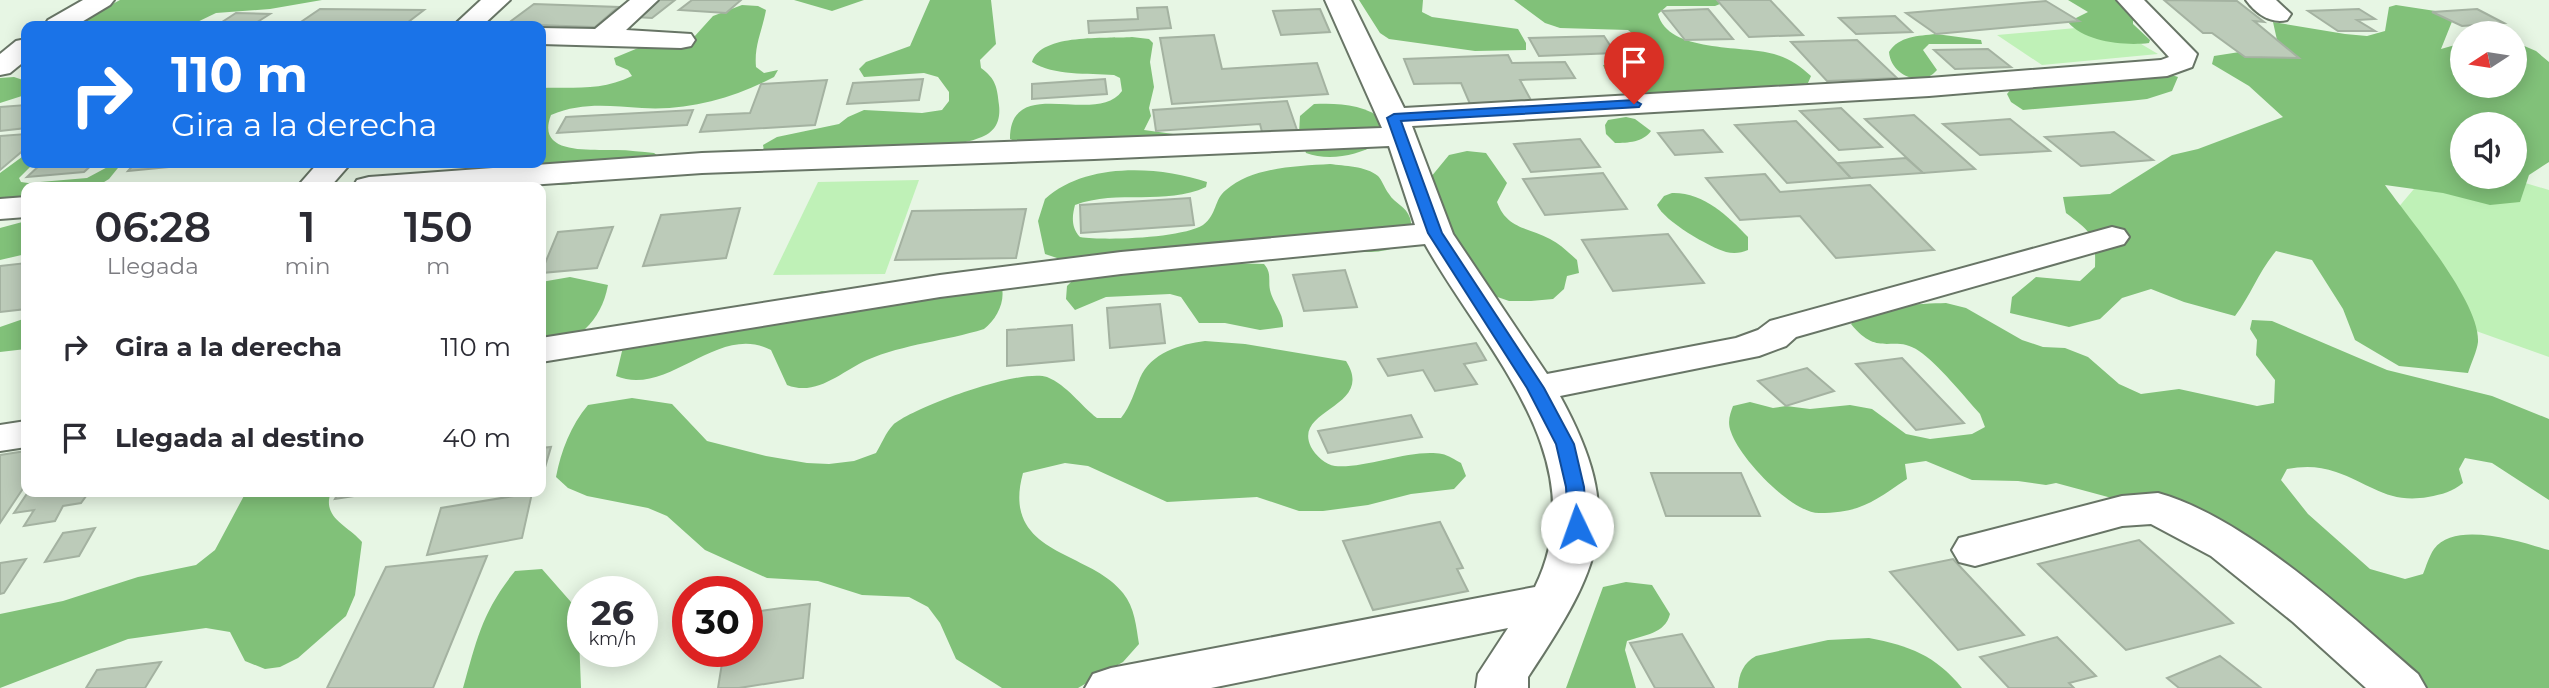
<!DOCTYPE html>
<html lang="es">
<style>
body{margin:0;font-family:Montserrat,sans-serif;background:#f7f7f7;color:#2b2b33;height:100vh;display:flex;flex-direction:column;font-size:26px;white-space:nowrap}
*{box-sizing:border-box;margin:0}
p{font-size:23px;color:#7c7c81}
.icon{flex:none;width:38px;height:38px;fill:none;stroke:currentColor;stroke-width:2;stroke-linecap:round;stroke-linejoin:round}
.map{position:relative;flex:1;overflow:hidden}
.panel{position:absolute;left:21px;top:182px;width:525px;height:315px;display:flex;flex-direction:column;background:#fff;border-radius:14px;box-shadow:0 4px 18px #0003}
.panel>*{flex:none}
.hud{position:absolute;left:21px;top:21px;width:525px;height:147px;border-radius:14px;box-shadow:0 4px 18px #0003;background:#1a73e8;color:#fff;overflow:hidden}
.needle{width:46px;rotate:258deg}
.buttons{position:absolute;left:2450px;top:21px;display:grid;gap:14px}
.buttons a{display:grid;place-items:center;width:77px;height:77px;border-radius:50%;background:#fff;box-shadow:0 4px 18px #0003;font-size:35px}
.speed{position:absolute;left:567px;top:576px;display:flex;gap:14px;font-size:35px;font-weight:700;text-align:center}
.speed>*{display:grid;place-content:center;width:91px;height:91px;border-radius:50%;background:#fff;box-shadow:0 4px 18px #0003;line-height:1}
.speed small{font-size:18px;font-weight:400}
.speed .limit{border:10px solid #d22;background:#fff;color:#111}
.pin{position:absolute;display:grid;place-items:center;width:60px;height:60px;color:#fff;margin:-72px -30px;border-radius:50% 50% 50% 0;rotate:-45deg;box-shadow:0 0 7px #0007}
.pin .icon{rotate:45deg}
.me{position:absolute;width:77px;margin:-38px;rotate:357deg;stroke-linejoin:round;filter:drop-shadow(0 0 5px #0008)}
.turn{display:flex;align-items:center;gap:24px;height:147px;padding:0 35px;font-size:32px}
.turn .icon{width:91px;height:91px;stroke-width:2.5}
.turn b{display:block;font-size:49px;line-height:60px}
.eta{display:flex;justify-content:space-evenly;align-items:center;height:119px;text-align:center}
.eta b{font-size:42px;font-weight:600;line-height:49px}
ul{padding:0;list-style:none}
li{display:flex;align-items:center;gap:21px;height:91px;padding:0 35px}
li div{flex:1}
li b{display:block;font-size:26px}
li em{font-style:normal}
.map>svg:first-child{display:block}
.green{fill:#bff1b7}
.forest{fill:#81c179;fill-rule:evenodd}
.building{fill:#bccbb9;stroke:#a4b2a1;stroke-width:2}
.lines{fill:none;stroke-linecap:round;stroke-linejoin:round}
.minor-casing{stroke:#687566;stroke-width:4}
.minor{fill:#fff;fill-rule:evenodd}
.route{fill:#1a73e8;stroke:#114b97;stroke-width:2}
</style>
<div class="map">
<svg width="2549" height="688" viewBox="0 0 2549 688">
<rect width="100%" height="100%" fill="#e7f6e4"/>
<!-- green -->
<g class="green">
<polygon points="2109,25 2158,54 2042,65 1997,35"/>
<polygon points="2441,157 2462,177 2505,177 2549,190 2549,357 2336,281"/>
<polygon points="919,180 885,274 773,275 818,182"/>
</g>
<!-- forest -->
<g class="forest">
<polygon points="120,0 322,0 270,9 216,13 189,26 71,26"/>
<polygon points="794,0 864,0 832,11"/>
<path d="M 930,0 L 991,0 L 996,44 L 980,60 L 981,68 C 996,79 997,87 999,105 C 1001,121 995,133 979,138 C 948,150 910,144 877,145 C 840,146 802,152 765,156 L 763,145 L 777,137 L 839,124 L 848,117 L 864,110 L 922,113 L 942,110 L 949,101 L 949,92 L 938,77 L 924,73 L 864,77 L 859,69 L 866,62 L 910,46 Z"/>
<polygon points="1359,0 1423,0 1422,12 1432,17 1518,29 1526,43 1526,50 1475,51 1389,39 1380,33"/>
<path d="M 1514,0 L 1730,0 L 1715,6 L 1667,6 L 1658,14 C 1668,53 1742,45 1774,54 C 1789,58 1800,66 1811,76 L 1808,83 L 1794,86 C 1749,89 1665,100 1624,88 C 1612,84 1608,76 1603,65 L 1651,58 L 1654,51 L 1628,30 L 1560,28 L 1545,23 Z"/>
<path d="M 2068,0 L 2142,0 L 2154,9 L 2150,15 L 2133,21 L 2133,24 L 2150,40 L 2149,43 C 2125,46 2084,42 2068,22 L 2088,12 Z"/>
<path d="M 742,5 L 758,6 L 766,10 C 762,32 754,45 756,67 L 764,73 L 778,70 L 774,77 C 734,98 688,111 642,108 C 609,106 582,102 551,115 C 535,156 592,149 616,150 C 629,150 642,152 654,153 L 664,160 C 626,173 582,189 541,184 C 526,182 509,174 494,169 L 497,163 L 541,163 L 541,88 C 573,87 602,91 632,76 L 628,70 L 616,65 L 614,58 L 643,46 L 680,43 L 694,37 L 713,16 Z"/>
<path d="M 2396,5 L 2455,14 L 2441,49 L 2462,43 L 2462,86 L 2515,86 L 2515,42 L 2536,51 L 2549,62 L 2549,162 L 2529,175 L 2520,202 L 2490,205 L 2443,193 L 2385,185 C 2409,219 2480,301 2478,342 C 2477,351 2471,363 2468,373 L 2399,366 L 2355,340 L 2343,309 L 2312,260 L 2276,251 C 2259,271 2251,295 2235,316 L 2184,302 L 2151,289 L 2122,298 L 2100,319 L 2069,327 L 2010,313 L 2012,297 L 2036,277 L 2080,281 L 2095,267 C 2096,235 2092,233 2066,213 L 2063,197 L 2110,194 L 2172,155 L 2198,149 L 2283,117 L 2249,86 L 2212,64 L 2214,56 L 2246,51 L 2277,40 L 2273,22 L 2345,34 L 2367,36 L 2385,31 L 2389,7 ZM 2462,124 L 2515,124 L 2515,177 L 2462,177 Z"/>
<path d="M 1936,34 L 1981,40 L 1982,44 L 1929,44 L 1923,50 L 1937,70 C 1922,88 1891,76 1889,52 C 1899,36 1918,36 1936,34 Z"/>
<path d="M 1132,37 L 1149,39 L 1153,43 L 1150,62 L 1154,87 L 1149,108 L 1151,116 L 1144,130 L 1203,138 L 1017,142 L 1010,139 C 1010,73 1096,127 1122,91 L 1120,78 L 1114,75 C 1088,73 1054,76 1032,62 C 1041,33 1106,39 1132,37 Z"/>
<polygon points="2098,65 2159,71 2178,77 2172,91 2147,99 2129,101 2023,110 2011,102 2007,94 2012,88 2042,75 2031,68 2069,69"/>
<polygon points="14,77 26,81 25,95 0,103 0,78"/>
<path d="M 1314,104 C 1339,103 1364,104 1385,121 L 1377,144 C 1357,156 1328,161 1306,153 L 1299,133 L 1300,116 Z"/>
<path d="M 1626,117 L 1635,119 L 1651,131 C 1643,142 1628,143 1615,143 L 1606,134 L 1605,125 L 1608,120 Z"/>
<path d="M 1467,151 L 1486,153 L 1507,183 L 1497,202 C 1507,229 1527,227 1550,239 C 1560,244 1568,252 1577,260 L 1579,273 L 1567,276 L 1564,289 L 1553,299 L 1531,301 L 1509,301 L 1486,293 L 1474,281 L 1426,183 L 1449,155 Z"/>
<polygon points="26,154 26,163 34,163 19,178 21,182 28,183 87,178 115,163 122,163 109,179 96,187 26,187 26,197 0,198 0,173"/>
<path d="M 1330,164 C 1344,166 1366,166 1378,176 C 1382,180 1385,189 1389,194 C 1395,204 1406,206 1410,218 C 1420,253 1372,254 1351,251 L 1084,267 L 1045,254 L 1038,221 L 1045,199 C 1086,162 1158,166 1207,182 L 1206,187 C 1165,206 1118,189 1075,205 C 1072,216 1071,228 1080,237 C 1105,241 1182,238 1203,225 C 1217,215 1214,199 1226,190 C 1252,167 1297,166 1330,164 Z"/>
<path d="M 1672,193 C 1703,192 1728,216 1748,237 L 1748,250 C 1741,253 1734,254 1726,252 C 1709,247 1664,221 1657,205 L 1664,196 Z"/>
<polygon points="26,221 26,254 0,260 0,228"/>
<path d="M 1190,262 L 1264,264 C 1272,273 1268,280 1270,290 C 1273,304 1284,313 1283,327 L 1260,330 L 1225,323 L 1199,323 L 1181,297 L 1170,294 L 1106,297 L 1075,310 L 1066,299 L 1067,286 L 1074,279 Z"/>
<path d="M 570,277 L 608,285 C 601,322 577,343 541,349 L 541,282 Z"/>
<path d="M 1002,288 C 1005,303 996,320 984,329 C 946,341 904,344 867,360 C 842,371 817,397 787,385 L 771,350 C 718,322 668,398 616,376 L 623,347 L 822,291 L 843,293 Z"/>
<path d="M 1946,303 L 1966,308 L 2022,340 L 2043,347 L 2065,348 L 2088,357 L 2119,384 L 2141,394 L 2179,389 L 2257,406 L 2274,403 L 2275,380 L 2256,355 L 2257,340 L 2250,329 L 2252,320 L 2272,321 L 2387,370 L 2492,396 L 2549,419 L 2549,500 L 2492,463 L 2465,458 L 2459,469 L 2463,483 C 2452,492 2443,494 2428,497 C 2388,504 2371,484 2336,472 C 2319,466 2304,466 2287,469 L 2281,480 L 2308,514 L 2370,569 L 2405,579 L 2423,574 C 2426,567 2429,556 2434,549 C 2455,520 2521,542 2549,550 L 2549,688 L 2376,688 L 2231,555 L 2134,504 L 2056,483 L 2046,485 L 2018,481 L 1972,480 L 1926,461 L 1905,464 L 1907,479 C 1874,501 1861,513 1819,513 C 1791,513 1739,457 1731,432 C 1727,422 1730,414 1733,406 L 1750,402 L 1773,408 L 1786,406 L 1810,409 L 1850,405 L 1872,409 L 1906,434 L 1930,439 L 1972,434 L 1985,427 L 1980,414 C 1965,397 1937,363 1919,351 C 1893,333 1879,359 1851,324 C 1869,304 1921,304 1946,303 Z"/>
<polygon points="26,318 26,349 0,352 0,327"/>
<path d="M 1205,341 L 1245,344 L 1346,361 C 1376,408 1292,408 1311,447 C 1315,455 1326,465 1335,466 C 1364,469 1413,448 1442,454 C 1448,455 1455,460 1461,463 L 1466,476 L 1454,489 L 1411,494 L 1368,505 L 1323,511 L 1299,511 L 1257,497 L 1167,502 L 1088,466 L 1065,463 L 1023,473 C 1000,556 1090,550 1123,593 C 1135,608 1136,626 1139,644 L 1123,662 L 1078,688 L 1002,688 L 956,659 L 940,623 L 928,607 L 909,597 L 862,595 L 818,581 L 767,578 L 705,550 L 667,516 L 648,508 L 587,496 L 568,488 L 556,477 C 561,451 571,425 588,405 L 632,398 L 672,404 L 707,441 L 766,456 L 807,463 L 829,464 L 854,461 L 876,453 C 881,445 886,432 893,425 C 914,407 1021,368 1047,377 C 1067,385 1081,406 1097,418 L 1121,418 C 1131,405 1134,393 1140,378 C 1151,353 1180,344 1205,341 Z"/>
<path d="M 246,492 L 331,492 C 321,518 349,526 362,542 L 355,595 L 346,616 L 298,658 L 280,667 L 265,669 L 245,661 L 230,632 L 206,628 L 128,639 L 0,688 L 0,614 L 63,601 L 138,577 L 196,565 L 215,550 Z"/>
<path d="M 542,569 L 578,610 L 581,688 L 463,688 C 477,639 482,612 515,571 Z"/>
<path d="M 1626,582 L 1652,585 L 1670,614 C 1665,634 1644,635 1627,641 L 1625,650 L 1636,688 L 1566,688 L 1603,587 Z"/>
<path d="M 1869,638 C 1910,646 1935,655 1962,688 L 1738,688 C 1739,674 1743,663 1756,656 L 1828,640 Z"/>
</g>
<!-- building -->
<g class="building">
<polygon points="655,0 675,0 652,18 633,17"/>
<polygon points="692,0 741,0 726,13 679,10"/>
<polygon points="1717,0 1770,0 1803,35 1749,37"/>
<polygon points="2164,0 2237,1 2264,22 2254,21 2299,58 2245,57 2212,33 2203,33"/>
<polygon points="2046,1 2079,21 1936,34 1906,13"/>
<polygon points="534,4 618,7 595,27 507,24"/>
<polygon points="1167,7 1171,28 1089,33 1088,21 1138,19 1137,8"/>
<polygon points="320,9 424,10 403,26 295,26"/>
<polygon points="1320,9 1330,32 1281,35 1273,11"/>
<polygon points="1708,9 1733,39 1685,40 1662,11"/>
<polygon points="2359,9 2375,19 2357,20 2375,31 2338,31 2308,11"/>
<polygon points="2477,9 2504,23 2462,26 2432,12"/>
<polygon points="236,13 270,14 251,26 216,26"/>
<polygon points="1895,16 1912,32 1856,34 1839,18"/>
<polygon points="1214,35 1222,69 1317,63 1328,94 1172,104 1160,38"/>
<polygon points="1604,36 1615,53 1539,56 1529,38"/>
<polygon points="1857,40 1897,78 1827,81 1791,42"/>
<polygon points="1988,49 2011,67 1955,69 1934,50"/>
<polygon points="1508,55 1512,63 1565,62 1575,78 1520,80 1532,102 1470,104 1461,83 1414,84 1404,59"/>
<polygon points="923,79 919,100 847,104 853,83"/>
<polygon points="1105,79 1107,94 1032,99 1032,84"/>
<polygon points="827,80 815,125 700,132 707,115 750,113 761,84"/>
<polygon points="1287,101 1297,130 1262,132 1260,124 1156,131 1153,110"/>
<polygon points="26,105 26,128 0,131 0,107"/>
<polygon points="1841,108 1882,147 1839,150 1800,111"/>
<polygon points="693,110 687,125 557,133 566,117"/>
<polygon points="1914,115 1975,169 1923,173 1865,119"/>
<polygon points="2010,119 2050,151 1980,155 1943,124"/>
<polygon points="1796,121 1837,163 1851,178 1787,183 1735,125"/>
<polygon points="1703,130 1722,152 1675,155 1658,133"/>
<polygon points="2114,132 2153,160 2081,166 2045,137"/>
<polygon points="26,134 26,148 0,170 0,136"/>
<polygon points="1580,139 1600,167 1531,172 1514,144"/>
<polygon points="1906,158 1923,173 1851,178 1837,163"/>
<polygon points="42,163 94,163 84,172 27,177"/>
<polygon points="135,163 191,163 189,165 128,171"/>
<polygon points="1603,173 1627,209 1545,215 1523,179"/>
<polygon points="1765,174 1780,192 1870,185 1934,250 1836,258 1800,216 1740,220 1706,178"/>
<polygon points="1190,198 1194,225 1081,233 1080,205"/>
<polygon points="740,208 726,258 643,266 661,215"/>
<polygon points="1026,209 1016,258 895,260 912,211"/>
<polygon points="613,227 597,268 541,273 558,232"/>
<polygon points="1668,234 1704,283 1613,291 1582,240"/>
<polygon points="26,263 26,309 0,312 0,266"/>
<polygon points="1345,270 1357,307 1304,311 1293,275"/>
<polygon points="1160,304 1165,343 1110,348 1107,308"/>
<polygon points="1072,325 1074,360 1007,366 1007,330"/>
<polygon points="1476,343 1486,360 1464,364 1477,384 1435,391 1423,370 1388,376 1378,359"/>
<polygon points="1902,358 1964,423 1916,430 1856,364"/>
<polygon points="1807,368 1834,391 1786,406 1758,381"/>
<polygon points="1411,415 1422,437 1328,453 1318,431"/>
<polygon points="551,447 541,481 541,448"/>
<polygon points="26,451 26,484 0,523 0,455"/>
<polygon points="1651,473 1741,473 1760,516 1666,516"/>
<polygon points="28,492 89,492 81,503 63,506 55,521 24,526 34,510 14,513"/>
<polygon points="339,492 380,492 335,499"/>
<polygon points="532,493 522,538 427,555 441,508"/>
<polygon points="1440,522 1463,568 1457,569 1468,591 1373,610 1343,541"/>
<polygon points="95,528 79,556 45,562 63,533"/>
<polygon points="2139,540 2233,623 2126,650 2038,564"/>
<polygon points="487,556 433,688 327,688 386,567"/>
<polygon points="26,559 4,593 0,594 0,563"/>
<polygon points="1953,559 2024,635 1958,650 1890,572"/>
<polygon points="810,604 803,678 739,688 718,688 724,651 747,651 747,613"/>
<polygon points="1682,634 1714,688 1655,688 1630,643"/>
<polygon points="2057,637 2096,676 2069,683 2074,688 2009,688 1980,657"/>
<polygon points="2220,656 2261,688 2179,688 2167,678"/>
<polygon points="161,662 145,688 86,688 97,670"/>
</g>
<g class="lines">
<!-- minor casing -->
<g class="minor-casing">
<g id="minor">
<polygon points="83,0 114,0 110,5 75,26 44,26 48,20"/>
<polygon points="481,0 510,0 482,26 453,26"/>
<polygon points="630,0 658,0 626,30 691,34 695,40 691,46 681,48 541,44 541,28 595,29"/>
<path d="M 1325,0 L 1351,0 L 1404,108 L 1929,78 L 2161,60 L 2169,57 L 2117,0 L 2144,0 L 2197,54 L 2192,67 L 2167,76 L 1929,96 L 1412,126 L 1453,234 L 1547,374 L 1736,338 L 1758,330 L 1770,321 L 2112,227 L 2124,230 L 2129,237 L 2124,244 L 1796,337 L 1786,346 L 1759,356 L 1560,396 C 1627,518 1600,568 1528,677 L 1528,688 L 1476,688 L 1478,674 L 1508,628 L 1211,688 L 1085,688 L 1093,674 L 1111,668 L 1535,587 C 1598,459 1483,348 1425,244 L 1121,274 L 940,297 L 541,362 L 541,338 L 940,275 L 1121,252 L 1415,225 L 1389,146 L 1094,159 L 702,173 L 500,187 L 353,187 L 357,180 L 369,177 L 702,153 L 1382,128 Z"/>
<path d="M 2246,0 L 2276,0 L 2291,14 L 2287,20 C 2271,24 2256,14 2246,0 Z"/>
<polygon points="26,39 26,60 10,73 0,75 0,54 16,41"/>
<polygon points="318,163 351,163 330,187 297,187"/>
<polygon points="26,197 26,217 0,219 0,199"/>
<polygon points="26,421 26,447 0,451 0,425"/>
<path d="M 2158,493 C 2247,518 2348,614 2418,674 L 2426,688 L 2366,688 L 2293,622 L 2211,556 L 2151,524 L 2122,526 L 1975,566 L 1959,562 L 1952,550 L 1959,538 L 1975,534 L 2122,496 Z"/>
</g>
</g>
<!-- minor -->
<use href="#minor" class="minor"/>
</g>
<!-- route -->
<polygon class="route" points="1634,100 1641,104 1639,107 1401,121 1442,233 1544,388 1574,444 1584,487 1587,527 1584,532 1571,532 1568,527 1566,487 1556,444 1527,388 1428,233 1387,118 1394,114"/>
</svg>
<div class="buttons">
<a><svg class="needle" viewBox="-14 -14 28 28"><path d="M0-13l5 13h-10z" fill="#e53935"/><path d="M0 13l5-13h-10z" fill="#7c7c81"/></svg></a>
<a><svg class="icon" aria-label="sound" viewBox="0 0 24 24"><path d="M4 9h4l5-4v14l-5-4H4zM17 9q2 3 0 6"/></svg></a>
</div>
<div class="speed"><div>26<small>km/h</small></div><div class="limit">30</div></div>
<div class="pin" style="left:1634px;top:104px;background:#d93025"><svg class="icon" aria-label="arrive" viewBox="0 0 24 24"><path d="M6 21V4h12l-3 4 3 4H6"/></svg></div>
<svg class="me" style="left:1577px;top:527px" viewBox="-20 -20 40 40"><circle r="19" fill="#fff"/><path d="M0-13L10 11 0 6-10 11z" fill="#1a73e8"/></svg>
<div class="hud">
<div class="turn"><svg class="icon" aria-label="right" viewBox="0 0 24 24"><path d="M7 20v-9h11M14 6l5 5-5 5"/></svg><div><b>110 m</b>Gira a la derecha</div></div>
</div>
<section class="panel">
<div class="eta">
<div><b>06:28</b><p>Llegada</p></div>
<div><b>1</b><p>min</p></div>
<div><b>150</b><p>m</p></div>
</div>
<ul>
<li><svg class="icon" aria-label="right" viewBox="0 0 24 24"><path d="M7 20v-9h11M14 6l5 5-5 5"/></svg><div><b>Gira a la derecha</b></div><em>110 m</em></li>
<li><svg class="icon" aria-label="arrive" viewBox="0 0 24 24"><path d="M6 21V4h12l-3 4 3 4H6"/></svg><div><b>Llegada al destino</b></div><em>40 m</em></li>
</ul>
</section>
</div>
